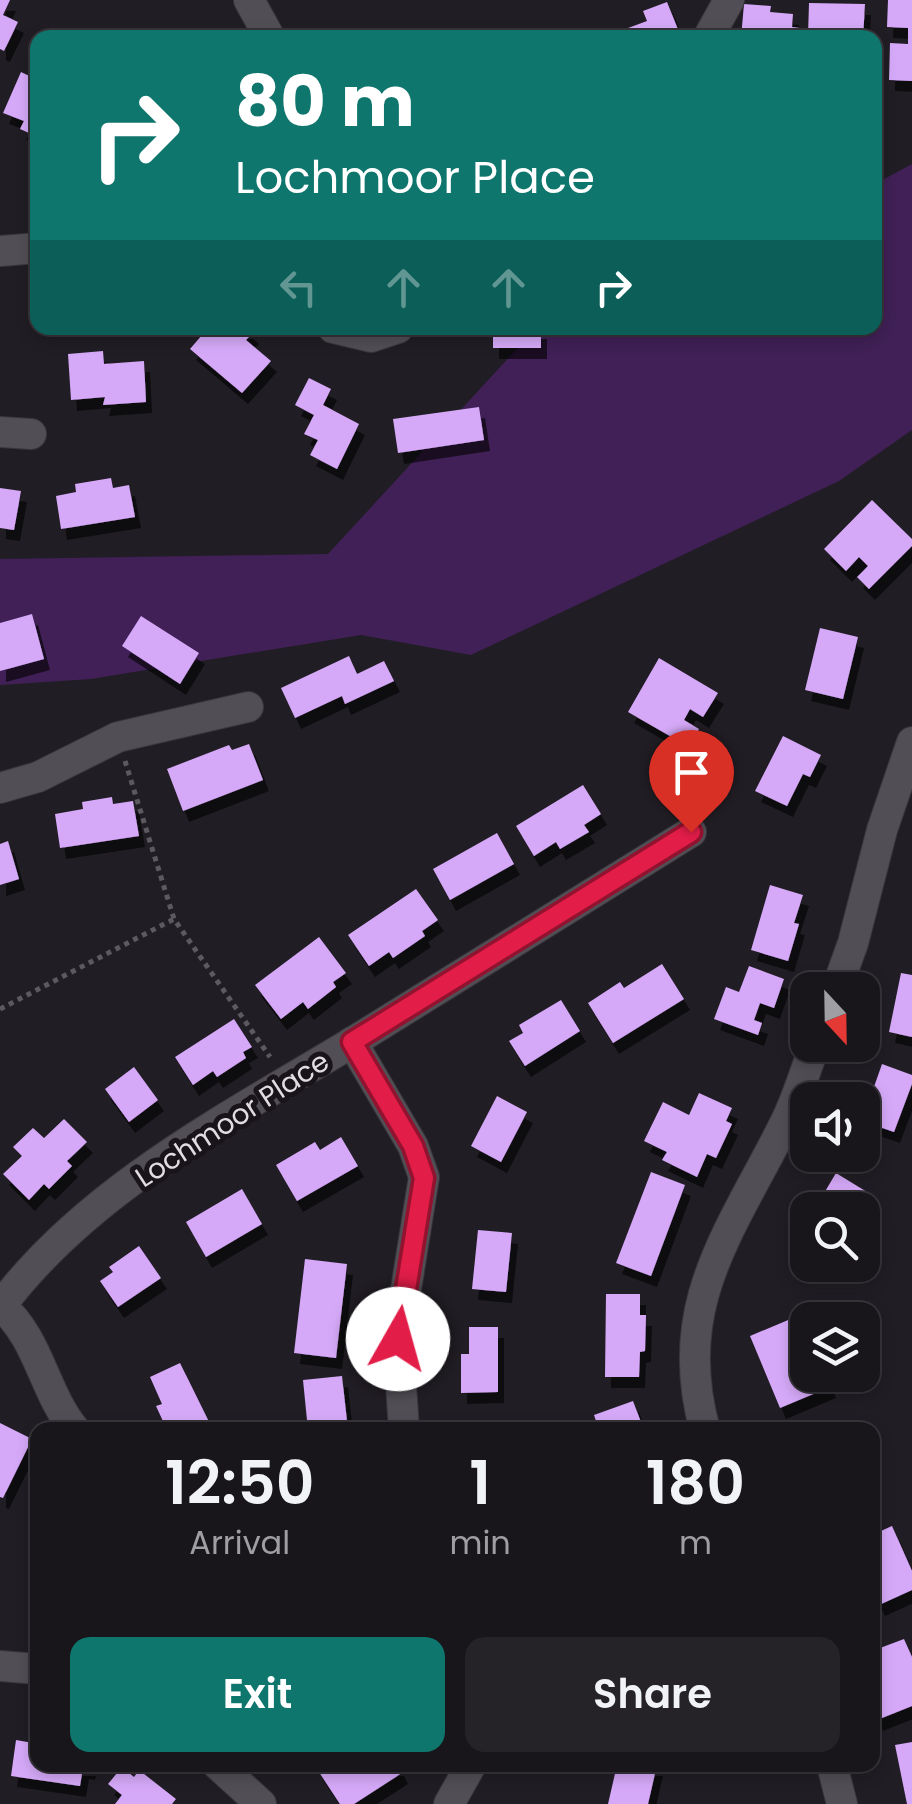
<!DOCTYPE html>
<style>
body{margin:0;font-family:Poppins,sans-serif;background:#262328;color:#f1f3f6;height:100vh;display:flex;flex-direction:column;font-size:38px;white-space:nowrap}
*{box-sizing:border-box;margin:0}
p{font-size:32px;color:#9f9fa3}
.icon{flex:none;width:55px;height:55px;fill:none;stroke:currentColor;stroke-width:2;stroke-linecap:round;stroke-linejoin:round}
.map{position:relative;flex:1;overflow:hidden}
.drawer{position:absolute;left:30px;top:1422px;width:850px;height:350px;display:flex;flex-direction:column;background:#19161b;border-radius:20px;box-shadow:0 5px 15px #0003,0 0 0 2px #37353a}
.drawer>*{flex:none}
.hud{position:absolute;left:30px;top:30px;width:852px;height:305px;border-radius:20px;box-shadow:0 5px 15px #0003,0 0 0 2px #37353a;background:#0f766e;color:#fff;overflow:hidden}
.needle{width:65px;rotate:158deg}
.tools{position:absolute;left:790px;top:972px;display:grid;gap:20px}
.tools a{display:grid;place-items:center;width:90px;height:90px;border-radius:20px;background:#19161b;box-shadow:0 5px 15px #0003,0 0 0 2px #37353a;font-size:50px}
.pin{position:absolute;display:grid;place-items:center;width:85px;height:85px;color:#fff;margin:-102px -42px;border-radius:50% 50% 50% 0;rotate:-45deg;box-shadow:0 0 10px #0007}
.pin .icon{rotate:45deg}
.me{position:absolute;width:110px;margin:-55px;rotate:7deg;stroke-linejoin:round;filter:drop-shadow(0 0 8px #0008)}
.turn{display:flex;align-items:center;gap:35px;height:210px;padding:0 40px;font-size:45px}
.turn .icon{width:130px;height:130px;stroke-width:2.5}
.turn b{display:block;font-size:70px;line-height:85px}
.lanes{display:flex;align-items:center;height:95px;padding:0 40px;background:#0003;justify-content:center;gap:50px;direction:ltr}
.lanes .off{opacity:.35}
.eta{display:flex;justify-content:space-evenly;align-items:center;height:170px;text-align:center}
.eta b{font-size:60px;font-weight:600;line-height:70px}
.primary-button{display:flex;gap:20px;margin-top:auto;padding:20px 40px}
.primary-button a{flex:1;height:115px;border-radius:20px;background:#0f766e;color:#fff;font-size:40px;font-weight:600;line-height:115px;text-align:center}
.primary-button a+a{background:#262328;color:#f1f3f6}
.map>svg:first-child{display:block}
.green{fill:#402056}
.building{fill:#d5a9f8;filter:url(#shadow)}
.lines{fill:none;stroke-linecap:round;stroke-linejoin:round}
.minor-casing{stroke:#39373c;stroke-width:32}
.path{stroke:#5c595f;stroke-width:5;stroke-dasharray:5 5;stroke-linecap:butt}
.minor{stroke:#524e55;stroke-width:30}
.route-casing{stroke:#92132f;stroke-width:25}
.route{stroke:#e11d48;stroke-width:18}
.labels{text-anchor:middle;stroke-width:10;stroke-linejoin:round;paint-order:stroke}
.street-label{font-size:28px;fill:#dfdde1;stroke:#18141a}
</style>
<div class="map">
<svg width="912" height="1804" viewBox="0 0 912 1804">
<defs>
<filter id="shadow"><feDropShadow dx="6" dy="11" stdDeviation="0" flood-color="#0009"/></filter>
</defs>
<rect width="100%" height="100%" fill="#211d24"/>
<!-- green -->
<polygon class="green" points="912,164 912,430 839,481 471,655 361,635 91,679 0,685 0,559 328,554 536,328 875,328 875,184"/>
<!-- building -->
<g class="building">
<polygon points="0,0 10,0 3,15 18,22 4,51 0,49"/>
<polygon points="888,0 912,0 912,81 889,80 890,43 908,44 908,28 887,27"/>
<polygon points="667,2 681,37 623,38 620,31 647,21 643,11"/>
<polygon points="809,3 865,4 863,38 808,36"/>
<polygon points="744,4 771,6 770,12 793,14 792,27 799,28 798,38 741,38"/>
<polygon points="21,72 38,80 38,137 20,129 24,121 3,113"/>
<polygon points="208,328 247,328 253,333 246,340 271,361 242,393 190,349"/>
<rect x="493" y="328" width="48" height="20"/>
<polygon points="103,351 104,364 144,361 146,402 103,405 105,397 71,400 68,354"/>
<polygon points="309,378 331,389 323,405 359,424 337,469 310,455 318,440 304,434 314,415 295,405"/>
<polygon points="479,407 484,440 398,453 393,419"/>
<polygon points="111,478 113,488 129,485 135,517 61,529 56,496 76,492 75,484"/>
<polygon points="0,488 21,491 14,530 0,528"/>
<polygon points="872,500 912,539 912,546 869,589 857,577 868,566 859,557 846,571 824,549"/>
<polygon points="32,614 44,659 0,671 0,623"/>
<polygon points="141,616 199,653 180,684 122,646"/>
<polygon points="820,628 858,637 843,699 805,690"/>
<polygon points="349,656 357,674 384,661 394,681 345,704 342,696 295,718 281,688"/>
<polygon points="659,658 718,693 703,717 690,709 684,720 699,729 689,747 628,712"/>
<polygon points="783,736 821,755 810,777 803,774 787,806 755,791"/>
<polygon points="249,744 263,780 183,811 167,769 229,745 232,750"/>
<polygon points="583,785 601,814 584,825 589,832 560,849 556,842 534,856 516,826"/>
<polygon points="112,797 113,804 133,801 139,836 60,848 55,814 83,809 82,802"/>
<polygon points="497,833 514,864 450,900 433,869"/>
<polygon points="8,841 19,879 0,885 0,844"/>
<polygon points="770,885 803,895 794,923 799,924 788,961 751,950"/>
<polygon points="416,889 438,920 422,931 425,936 393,958 389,952 369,966 348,935"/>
<polygon points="319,937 346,973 333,982 336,987 308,1009 303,1002 281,1019 255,985"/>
<polygon points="662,964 684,999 613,1043 588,1003 620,982 624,988"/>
<polygon points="749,966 784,979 774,1008 760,1003 754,1020 762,1023 758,1035 714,1019 726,987 739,992"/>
<polygon points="901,973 912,975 912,1037 889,1032"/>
<polygon points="561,1000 580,1031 525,1066 509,1041 523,1033 519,1025"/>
<polygon points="234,1019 252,1047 243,1052 246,1058 217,1077 213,1071 193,1085 175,1057"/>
<polygon points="882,1064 912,1075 912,1084 894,1132 862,1121"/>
<polygon points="134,1067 158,1100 129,1122 105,1089"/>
<polygon points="699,1093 732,1108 726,1121 732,1124 716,1158 707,1154 697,1177 662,1160 667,1152 644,1141 663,1102 689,1115"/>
<polygon points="497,1096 527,1112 501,1162 471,1146"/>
<polygon points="64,1119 87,1142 67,1161 72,1166 49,1189 44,1184 29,1200 3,1174 22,1156 13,1147 33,1128 44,1138"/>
<polygon points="341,1137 358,1166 297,1201 276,1165 315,1142 320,1150"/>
<polygon points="651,1172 685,1185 651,1276 616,1263"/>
<polygon points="836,1173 867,1192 855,1210 814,1210"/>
<polygon points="242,1189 262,1224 206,1257 186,1222"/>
<polygon points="478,1230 512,1233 506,1292 472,1289"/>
<polygon points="139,1246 161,1278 118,1307 100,1281 113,1272 109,1267"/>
<polygon points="305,1259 347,1264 336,1358 294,1353"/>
<polygon points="606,1294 640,1294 640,1315 646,1315 645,1351 640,1352 639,1377 605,1377"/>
<polygon points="800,1315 808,1334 808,1375 825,1375 830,1387 780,1408 750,1336"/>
<polygon points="469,1327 498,1327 498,1392 461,1393 461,1354 469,1354"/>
<polygon points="180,1363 213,1430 167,1430 156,1406 162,1404 150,1377"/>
<polygon points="342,1376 348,1430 308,1430 303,1380"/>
<polygon points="633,1401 644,1430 599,1430 594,1415"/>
<polygon points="0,1423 32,1439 3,1498 0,1497"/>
<polygon points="892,1526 912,1571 912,1590 879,1605 872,1591 872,1535"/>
<polygon points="904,1639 912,1657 912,1706 877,1720 872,1708 872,1651"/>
<polygon points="35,1726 38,1765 90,1765 89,1769 83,1768 80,1786 11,1776 16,1740 33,1743"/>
<polygon points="912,1742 912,1804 907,1804 895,1745"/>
<polygon points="322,1765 398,1765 402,1773 354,1804 340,1804 317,1769"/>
<polygon points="617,1765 657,1765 648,1804 608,1804"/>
<polygon points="122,1767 134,1777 139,1770 176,1799 172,1804 115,1804 122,1795 108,1784"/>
</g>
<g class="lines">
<!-- minor casing -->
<g class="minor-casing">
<g id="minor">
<polyline points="249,0 270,38"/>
<polyline points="708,38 729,0"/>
<polyline points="0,251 38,248"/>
<polyline points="333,328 371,337 398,328"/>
<polyline points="0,432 31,434"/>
<polyline points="0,788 38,777 118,737 248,707"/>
<polyline points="836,990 853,943 882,830 912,742"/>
<polyline points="352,1042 413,1146 424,1177 398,1339 404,1430"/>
<path d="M 1,1306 C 39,1338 44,1393 75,1430"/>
<path d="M 0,1307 C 89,1188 231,1116 356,1040 C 468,971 579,901 691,832"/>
<path d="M 705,1430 C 670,1305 731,1231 784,1125 C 797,1100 805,1071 815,1045"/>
<polyline points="0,1666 38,1669"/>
<polyline points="218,1765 261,1804"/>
<polyline points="832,1765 842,1804"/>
<polyline points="449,1804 471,1765"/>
</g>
</g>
<!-- path -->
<g class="path">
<polyline points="125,761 174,919 270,1057"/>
<polyline points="0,1009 174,919"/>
</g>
<!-- minor -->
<use href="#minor" class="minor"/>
</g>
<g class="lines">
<!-- route casing -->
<g class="route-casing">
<polyline id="route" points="398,1339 424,1178 413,1146 352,1042 691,832"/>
</g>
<!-- route -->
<use href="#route" class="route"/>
</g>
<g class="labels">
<!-- street labels -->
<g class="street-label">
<text transform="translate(232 1119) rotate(-33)" y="10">Lochmoor Place</text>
</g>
</g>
</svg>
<div class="tools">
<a><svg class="needle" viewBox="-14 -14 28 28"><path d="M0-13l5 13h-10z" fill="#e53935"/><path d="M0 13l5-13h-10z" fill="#9f9fa3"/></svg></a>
<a><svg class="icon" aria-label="sound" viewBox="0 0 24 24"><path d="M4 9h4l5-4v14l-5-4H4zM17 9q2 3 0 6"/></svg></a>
<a><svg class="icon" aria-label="search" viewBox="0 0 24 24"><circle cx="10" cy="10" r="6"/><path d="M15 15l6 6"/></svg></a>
<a><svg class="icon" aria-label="layers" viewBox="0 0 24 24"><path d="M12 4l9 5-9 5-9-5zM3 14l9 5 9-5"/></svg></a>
</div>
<div class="pin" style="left:691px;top:832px;background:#d93025"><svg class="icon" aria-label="arrive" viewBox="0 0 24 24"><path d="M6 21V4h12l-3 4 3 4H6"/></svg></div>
<svg class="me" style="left:398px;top:1339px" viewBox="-20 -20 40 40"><circle r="19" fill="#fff"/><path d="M0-13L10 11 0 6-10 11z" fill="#e11d48"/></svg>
<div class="hud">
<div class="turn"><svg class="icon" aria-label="right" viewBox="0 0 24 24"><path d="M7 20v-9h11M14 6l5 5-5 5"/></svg><div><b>80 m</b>Lochmoor Place</div></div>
<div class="lanes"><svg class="icon off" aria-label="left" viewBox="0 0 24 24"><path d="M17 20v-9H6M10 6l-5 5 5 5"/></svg><svg class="icon off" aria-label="ahead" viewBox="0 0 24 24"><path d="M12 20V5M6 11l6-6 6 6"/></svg><svg class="icon off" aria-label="ahead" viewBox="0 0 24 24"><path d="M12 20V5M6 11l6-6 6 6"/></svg><svg class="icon" aria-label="right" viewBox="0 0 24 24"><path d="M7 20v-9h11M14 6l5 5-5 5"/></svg></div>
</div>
<section class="drawer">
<div class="eta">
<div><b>12:50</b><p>Arrival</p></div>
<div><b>1</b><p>min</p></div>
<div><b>180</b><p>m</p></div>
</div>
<div class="primary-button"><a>Exit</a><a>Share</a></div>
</section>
</div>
